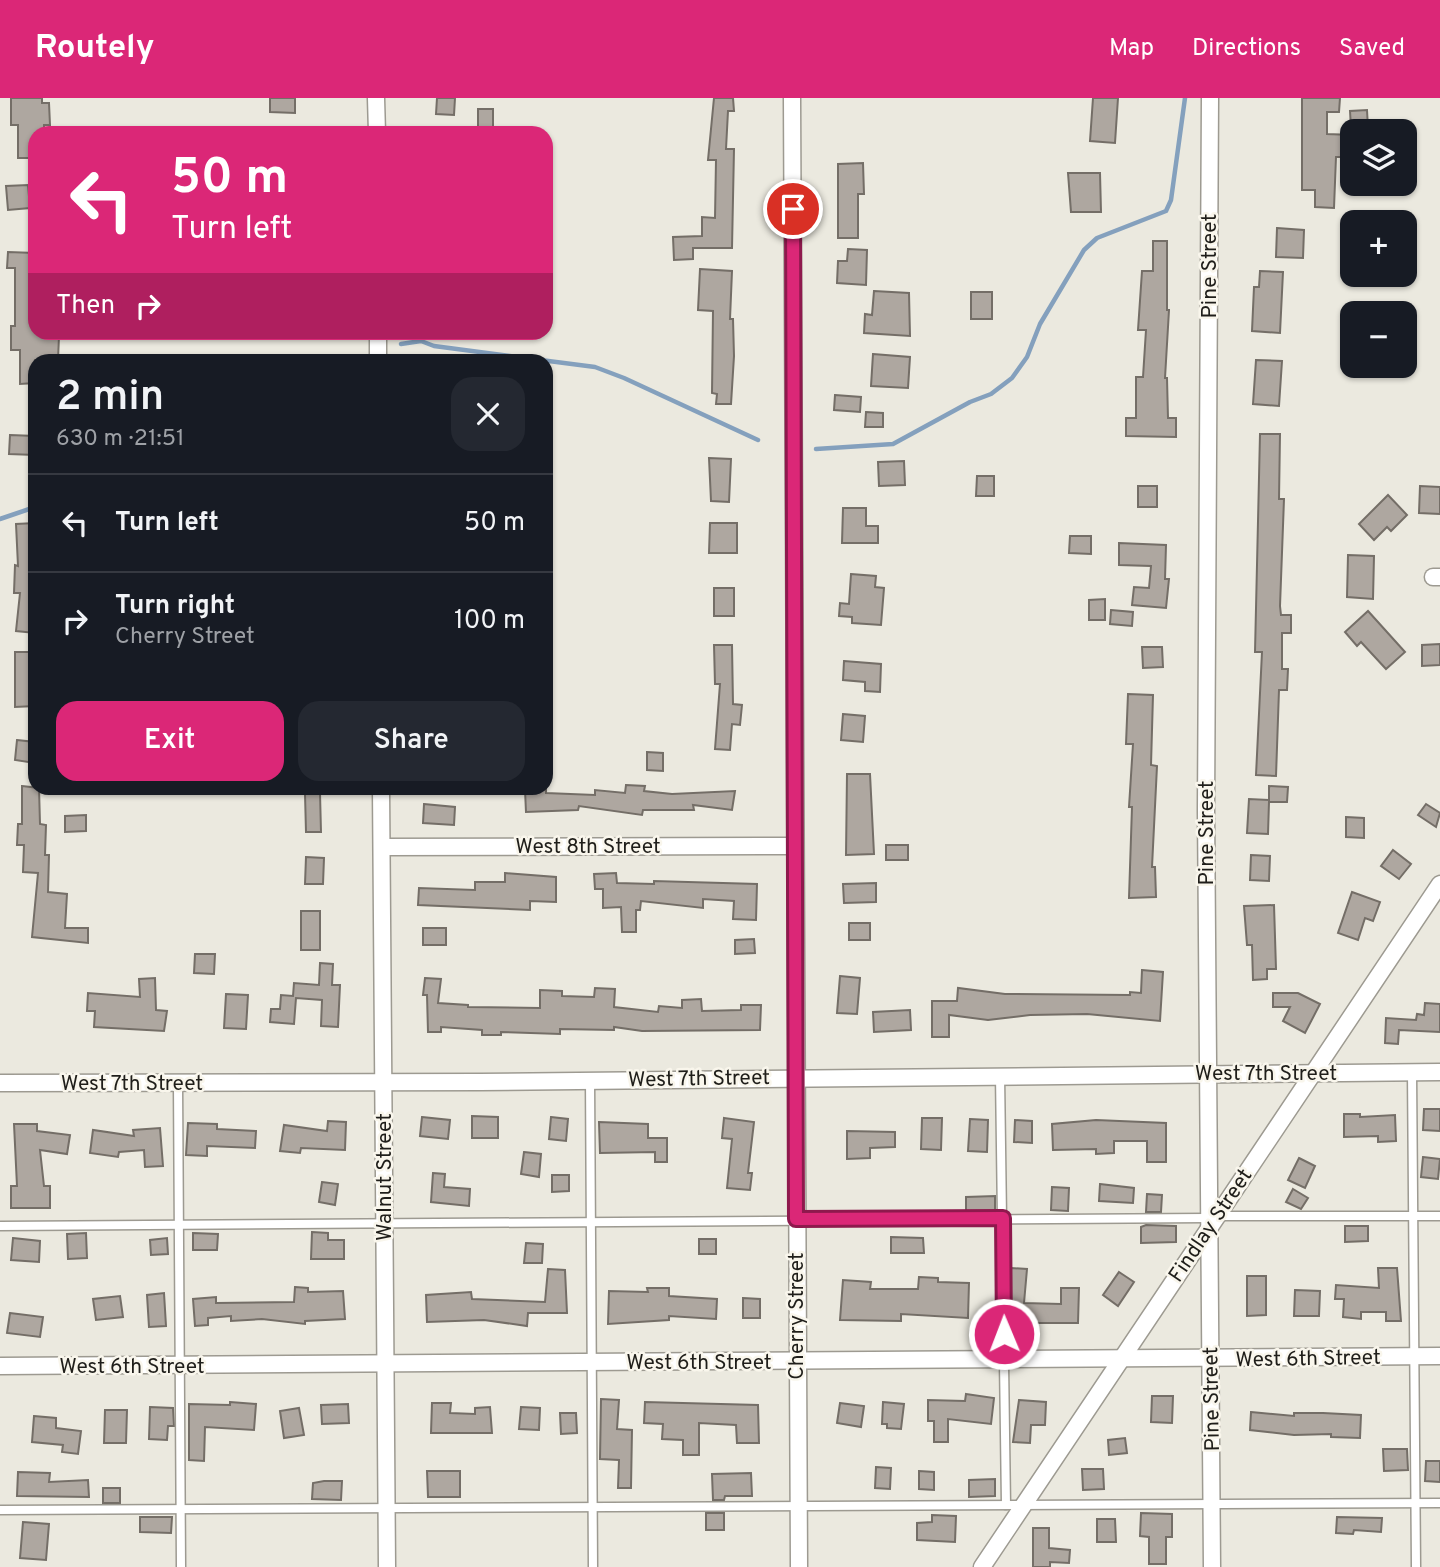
<!DOCTYPE html>
<meta charset="utf-8">
<style>
body{margin:0;font-family:Overpass,sans-serif;background:#242831;color:#f1f3f6;height:100vh;display:flex;flex-direction:column;font-size:26px;white-space:nowrap}
*{box-sizing:border-box;margin:0}
p{font-size:23px;color:#9ea1a6}
.icon{flex:none;width:38px;height:38px;fill:none;stroke:currentColor;stroke-width:2;stroke-linecap:round;stroke-linejoin:round}
.map{position:relative;flex:1;overflow:hidden}
.drawer{position:absolute;left:28px;top:256px;width:525px;height:441px;display:flex;flex-direction:column;background:#171b24;border-radius:21px;box-shadow:0 2px 5px #0004}
.drawer>*{flex:none}
.top-card{position:absolute;left:28px;top:28px;width:525px;height:214px;border-radius:21px;box-shadow:0 2px 5px #0004;background:#db2777;color:#fff;overflow:hidden}
.fabs{position:absolute;left:1340px;top:21px;display:grid;gap:14px}
.fabs a{display:grid;place-items:center;width:77px;height:77px;border-radius:14px;background:#171b24;box-shadow:0 2px 5px #0004;font-size:35px}
.pin{position:absolute;display:grid;place-items:center;width:60px;height:60px;color:#fff;margin:-30px;border:4px solid #fff;border-radius:50%;box-shadow:0 2px 7px #0007}
.me{position:absolute;width:77px;margin:-38px;rotate:359deg;stroke-linejoin:round;filter:drop-shadow(0 0 5px #0008)}
.turn{display:flex;align-items:center;gap:24px;height:147px;padding:0 28px;font-size:32px}
.turn .icon{width:91px;height:91px;stroke-width:2.5}
.turn b{display:block;font-size:49px;line-height:60px}
.then{display:flex;align-items:center;height:66px;padding:0 28px;background:#0003;gap:14px;font-size:26px}
.round{display:grid;place-items:center;flex:none;width:74px;height:74px;border-radius:21px;background:#242831}
.headline{display:flex;align-items:center;justify-content:space-between;height:119px;padding:0 28px}
h1{font-size:42px;font-weight:600;line-height:52px}
.cta{display:flex;gap:14px;margin-top:auto;padding:14px 28px}
.cta a{flex:1;height:80px;border-radius:21px;background:#db2777;color:#fff;font-size:28px;font-weight:600;line-height:80px;text-align:center}
.cta a+a{background:#242831;color:#f1f3f6}
ul{padding:0;list-style:none}
li{display:flex;align-items:center;gap:21px;height:98px;padding:0 28px;border-top:2px solid #363941}
li div{flex:1}
li b{display:block;font-size:26px}
li em{font-style:normal}
header{display:flex;align-items:center;gap:42px;box-sizing:border-box;height:98px;padding:0 35px;background:#db2777;color:#fff}
header strong{font-size:33px}
nav{display:flex;gap:38px;margin-inline-start:auto;font-size:24px}
.map>svg:first-child{display:block}
.lines{fill:none;stroke-linecap:round;stroke-linejoin:round}
.stream{stroke:#84a0bd;stroke-width:4.5}
.building{fill:#aea7a0;stroke:#746e67;stroke-width:2}
.service-casing{stroke:#9d9a91;stroke-width:11}
.minor-casing{stroke:#9d9a91;stroke-width:19}
.service{stroke:#fff;stroke-width:8}
.minor{stroke:#fff;stroke-width:16}
.route-casing{stroke:#8e194d;stroke-width:18}
.route{stroke:#db2777;stroke-width:12}
.labels{text-anchor:middle;stroke-width:5;stroke-linejoin:round;paint-order:stroke}
.street-label{font-size:21px;fill:#1f1e1a;stroke:#f9f6ec}
</style>
<header>
<strong>Routely</strong>
<nav><a>Map</a><a>Directions</a><a>Saved</a></nav>
</header>
<div class="map">
<svg width="1440" height="1469" viewBox="0 0 1440 1469">
<rect width="100%" height="100%" fill="#ebe9df"/>
<g class="lines">
<!-- stream -->
<g class="stream">
<polyline points="401,246 421,243 434,248 595,269 624,280 758,342"/>
<polyline points="331,262 349,259"/>
<polyline points="816,351 893,346 970,304 991,296 1012,280 1027,259 1040,226 1084,152 1097,140 1166,113 1171,102 1185,0"/>
<polyline points="0,421 35,409"/>
</g>
</g>
<!-- building -->
<g class="building">
<polygon points="11,0 42,0 42,5 49,5 50,27 44,27 44,35 35,35 35,60 18,60 18,27 11,27"/>
<polygon points="270,0 295,0 295,15 270,14"/>
<polygon points="437,0 455,0 454,17 436,16"/>
<polygon points="714,0 733,0 734,13 728,13 726,51 734,51 732,150 693,150 693,161 674,162 673,139 702,138 702,119 715,120 716,62 708,62"/>
<polygon points="1093,0 1118,0 1115,45 1090,43"/>
<polygon points="1302,0 1340,0 1339,14 1327,14 1327,36 1353,37 1353,59 1336,59 1334,110 1315,109 1315,92 1302,92"/>
<rect x="478" y="11" width="15" height="24"/>
<polygon points="1367,12 1368,30 1351,30 1350,13"/>
<polygon points="863,65 864,96 858,96 858,140 838,140 838,66"/>
<polygon points="1068,75 1100,75 1101,114 1071,114"/>
<polygon points="28,87 30,110 8,112 6,88"/>
<polygon points="1277,130 1304,132 1303,160 1276,159"/>
<polygon points="1153,143 1167,143 1167,212 1169,212 1165,280 1167,280 1168,320 1176,320 1176,339 1126,338 1126,320 1136,320 1136,279 1143,279 1146,232 1138,232 1142,173 1153,173"/>
<polygon points="848,151 867,152 866,187 837,185 838,163 847,163"/>
<polygon points="8,154 35,155 35,234 59,238 58,262 35,262 35,285 20,286 20,252 11,252 11,228 15,228 15,170 7,170"/>
<polygon points="700,171 732,173 730,221 733,221 734,258 731,306 716,306 717,296 712,295 713,213 698,212"/>
<polygon points="1260,173 1283,174 1280,235 1252,233 1254,189 1259,189"/>
<polygon points="874,193 909,195 910,238 864,235 865,216 872,217"/>
<rect x="971" y="194" width="21" height="27"/>
<polygon points="873,256 910,259 908,290 871,288"/>
<polygon points="1256,262 1282,263 1279,308 1253,306"/>
<polygon points="835,297 861,299 860,314 834,312"/>
<polygon points="866,314 883,315 883,329 865,329"/>
<polygon points="1260,336 1280,336 1279,401 1284,401 1280,508 1281,517 1291,517 1291,535 1282,535 1282,571 1288,571 1287,592 1279,592 1276,678 1256,677 1262,554 1255,554"/>
<polygon points="10,337 35,338 35,357 9,356"/>
<polygon points="709,360 731,361 729,404 711,403"/>
<polygon points="904,363 905,387 879,388 878,364"/>
<polygon points="977,378 994,378 994,398 976,398"/>
<rect x="1138" y="388" width="19" height="21"/>
<polygon points="1420,388 1440,389 1440,416 1419,415"/>
<polygon points="1388,397 1407,417 1391,433 1387,429 1374,442 1359,426"/>
<polygon points="843,410 866,410 866,428 878,428 878,445 842,445"/>
<polygon points="35,425 33,508 35,535 16,533 20,495 14,495 15,467 18,468 16,426"/>
<polygon points="710,425 737,425 737,455 709,455"/>
<polygon points="1070,438 1091,438 1091,456 1069,455"/>
<polygon points="1119,445 1166,447 1165,481 1169,481 1166,510 1132,507 1134,489 1149,490 1151,468 1119,467"/>
<polygon points="1348,457 1374,458 1373,501 1347,499"/>
<polygon points="851,476 876,478 875,489 884,490 881,527 852,525 852,519 839,518 840,505 849,506"/>
<rect x="714" y="490" width="20" height="28"/>
<polygon points="1105,501 1105,522 1089,522 1089,502"/>
<polygon points="1111,512 1133,514 1132,528 1110,526"/>
<polygon points="1368,513 1405,554 1386,571 1361,544 1357,548 1345,534"/>
<polygon points="1440,546 1440,567 1422,568 1422,547"/>
<polygon points="714,547 732,547 733,606 742,607 740,627 732,626 730,652 715,651 720,586 715,586"/>
<polygon points="1142,549 1162,549 1163,569 1143,570"/>
<polygon points="15,554 35,554 35,608 15,609"/>
<polygon points="844,563 881,566 880,594 865,593 865,584 843,582"/>
<polygon points="1128,596 1153,597 1151,667 1157,668 1152,769 1155,769 1156,799 1129,800 1132,709 1129,709 1133,646 1126,646"/>
<polygon points="843,616 865,618 863,644 841,642"/>
<polygon points="17,642 35,644 35,665 15,662"/>
<polygon points="647,654 663,655 663,673 647,672"/>
<polygon points="847,676 870,676 874,756 846,757"/>
<polygon points="626,687 645,688 644,693 672,696 735,693 732,712 693,707 694,712 643,712 642,717 579,708 578,712 526,714 525,692 546,691 546,695 595,697 595,692 625,695"/>
<polygon points="22,688 39,690 40,726 46,727 45,757 49,757 48,794 67,796 65,830 88,830 88,845 32,839 38,775 23,774 24,747 17,747 18,726 22,726"/>
<polygon points="1269,688 1288,689 1287,704 1269,704 1268,736 1247,735 1249,701 1269,702"/>
<polygon points="320,695 321,734 306,734 305,696"/>
<polygon points="424,706 455,709 454,727 423,725"/>
<polygon points="1426,706 1440,715 1436,729 1418,717"/>
<polygon points="86,717 86,733 65,734 65,718"/>
<polygon points="1346,719 1364,720 1364,740 1346,739"/>
<rect x="886" y="747" width="22" height="15"/>
<polygon points="1393,752 1411,766 1399,781 1381,768"/>
<polygon points="1251,757 1270,758 1269,783 1250,782"/>
<polygon points="306,759 324,760 323,786 305,786"/>
<polygon points="505,775 556,779 556,804 530,803 530,812 418,807 419,790 475,792 475,784 505,784"/>
<polygon points="616,775 617,785 654,786 654,783 757,786 756,822 733,821 734,803 703,801 703,810 641,803 640,812 636,812 636,834 622,834 621,809 603,810 603,791 595,791 594,776"/>
<polygon points="876,785 876,804 844,805 843,786"/>
<polygon points="1352,794 1380,804 1373,823 1365,820 1358,842 1338,835"/>
<polygon points="1274,807 1276,871 1267,871 1267,881 1253,882 1252,847 1247,847 1244,808"/>
<rect x="301" y="813" width="19" height="39"/>
<rect x="849" y="825" width="21" height="17"/>
<rect x="423" y="830" width="23" height="17"/>
<polygon points="754,841 755,855 735,856 735,842"/>
<polygon points="195,856 215,856 214,876 194,875"/>
<polygon points="320,865 333,866 332,887 340,887 338,929 321,928 322,902 296,900 294,926 270,924 271,911 280,911 281,897 293,898 294,885 319,887"/>
<polygon points="1142,872 1163,874 1160,923 1087,916 1030,917 988,922 949,917 949,939 932,939 932,903 957,903 958,890 1005,896 1130,897 1130,894 1141,895"/>
<polygon points="840,878 860,880 857,916 837,915"/>
<polygon points="155,880 156,912 167,913 164,933 94,929 95,913 87,913 88,895 140,899 139,881"/>
<polygon points="425,880 441,881 438,905 468,907 468,909 540,910 540,892 562,893 562,898 594,899 595,890 615,891 614,909 658,914 659,908 682,910 682,902 701,901 702,913 741,912 741,907 761,907 760,932 642,933 614,929 614,932 560,931 560,936 501,934 501,937 482,937 482,932 441,929 441,934 428,934 427,897 423,897"/>
<polygon points="1273,895 1298,895 1320,906 1305,935 1283,923 1290,909 1273,909"/>
<polygon points="226,896 248,897 246,931 224,930"/>
<polygon points="1425,905 1440,906 1440,934 1399,932 1398,946 1385,945 1386,920 1416,922 1417,916 1424,917"/>
<polygon points="910,912 911,932 874,934 873,914"/>
<polygon points="1424,1011 1440,1011 1440,1033 1423,1032"/>
<polygon points="1344,1016 1360,1016 1360,1019 1395,1017 1396,1043 1378,1044 1378,1038 1344,1039"/>
<polygon points="472,1018 498,1019 498,1040 472,1040"/>
<polygon points="422,1019 450,1022 448,1041 420,1038"/>
<polygon points="551,1019 568,1021 566,1043 549,1041"/>
<polygon points="724,1020 754,1024 748,1075 752,1075 750,1092 727,1090 732,1041 722,1040"/>
<polygon points="922,1020 942,1020 941,1052 921,1051"/>
<polygon points="970,1021 988,1022 987,1054 968,1053"/>
<polygon points="1015,1022 1032,1023 1032,1045 1014,1044"/>
<polygon points="1096,1022 1166,1025 1166,1064 1147,1064 1147,1043 1114,1043 1114,1055 1096,1056 1096,1051 1053,1052 1052,1026"/>
<polygon points="328,1023 346,1024 345,1052 301,1050 300,1055 280,1053 284,1027 327,1033"/>
<polygon points="599,1024 648,1026 648,1040 667,1040 667,1064 655,1064 655,1054 600,1055"/>
<polygon points="188,1025 217,1026 217,1031 256,1033 255,1050 207,1048 207,1058 186,1057"/>
<polygon points="14,1026 37,1026 37,1033 70,1037 67,1056 40,1052 44,1088 50,1088 50,1110 11,1110 11,1088 17,1088"/>
<polygon points="160,1030 163,1068 145,1069 144,1052 119,1054 118,1059 90,1055 93,1032 134,1038 133,1032"/>
<polygon points="847,1033 895,1034 895,1049 870,1050 870,1060 847,1061"/>
<polygon points="524,1054 541,1056 539,1079 521,1076"/>
<polygon points="1423,1059 1440,1061 1438,1081 1421,1079"/>
<polygon points="1299,1060 1315,1068 1305,1090 1288,1082"/>
<polygon points="433,1075 445,1076 444,1089 470,1091 469,1108 431,1104"/>
<polygon points="552,1077 569,1077 569,1093 552,1094"/>
<polygon points="322,1084 338,1086 335,1107 319,1104"/>
<polygon points="1100,1086 1134,1090 1133,1105 1099,1103"/>
<polygon points="1052,1089 1069,1090 1068,1113 1051,1112"/>
<polygon points="1293,1091 1308,1100 1301,1111 1286,1104"/>
<polygon points="1147,1096 1162,1097 1161,1114 1146,1114"/>
<polygon points="995,1098 995,1113 966,1114 966,1099"/>
<polygon points="1146,1127 1176,1128 1176,1144 1141,1145 1141,1129"/>
<polygon points="1345,1128 1368,1128 1368,1143 1345,1144"/>
<polygon points="312,1134 328,1135 328,1142 344,1142 344,1161 311,1161"/>
<polygon points="86,1135 87,1160 68,1161 67,1136"/>
<polygon points="193,1135 218,1136 217,1152 193,1152"/>
<polygon points="891,1139 923,1140 924,1155 891,1155"/>
<polygon points="13,1140 40,1143 39,1164 11,1162"/>
<polygon points="167,1140 168,1156 151,1157 150,1142"/>
<rect x="699" y="1141" width="17" height="15"/>
<polygon points="526,1145 543,1146 542,1165 524,1165"/>
<polygon points="1011,1170 1027,1171 1024,1205 1061,1206 1061,1190 1079,1190 1078,1225 1011,1225"/>
<polygon points="1378,1170 1397,1170 1401,1223 1386,1223 1386,1214 1361,1214 1361,1221 1343,1219 1344,1201 1335,1201 1336,1187 1379,1190"/>
<polygon points="548,1171 565,1172 567,1215 528,1215 527,1228 484,1222 427,1224 426,1197 471,1194 472,1201 545,1204"/>
<polygon points="1119,1174 1134,1184 1118,1208 1103,1197"/>
<polygon points="1247,1178 1266,1178 1266,1217 1247,1218"/>
<polygon points="919,1179 938,1180 938,1184 969,1185 968,1220 901,1216 901,1223 840,1222 843,1182 871,1184 870,1191 918,1191"/>
<polygon points="295,1189 308,1190 308,1194 343,1193 345,1221 305,1223 305,1226 262,1221 231,1223 231,1218 208,1220 208,1227 195,1228 193,1201 216,1199 216,1205 294,1204"/>
<polygon points="647,1190 669,1190 669,1198 717,1201 716,1221 669,1218 669,1222 608,1226 609,1193 648,1194"/>
<polygon points="1295,1192 1320,1193 1319,1218 1294,1218"/>
<polygon points="164,1195 166,1228 149,1229 147,1197"/>
<polygon points="120,1198 123,1219 96,1222 93,1201"/>
<polygon points="743,1200 760,1201 760,1220 743,1220"/>
<polygon points="10,1215 43,1219 40,1239 7,1235"/>
<polygon points="966,1296 994,1300 991,1326 948,1321 948,1344 934,1344 934,1323 928,1323 928,1302 965,1303"/>
<polygon points="1152,1298 1173,1298 1172,1325 1151,1324"/>
<polygon points="601,1301 619,1302 617,1331 632,1332 631,1390 618,1390 619,1362 600,1361"/>
<polygon points="1019,1302 1046,1304 1045,1327 1031,1327 1030,1345 1013,1344"/>
<polygon points="230,1304 256,1306 254,1332 205,1329 204,1363 189,1362 189,1306 230,1307"/>
<polygon points="645,1304 758,1307 759,1345 737,1345 736,1327 699,1325 699,1357 683,1357 683,1342 662,1341 663,1326 644,1325"/>
<polygon points="883,1304 904,1306 901,1331 887,1330 887,1326 882,1326"/>
<polygon points="432,1305 451,1305 450,1315 475,1316 475,1310 490,1309 492,1335 431,1335"/>
<polygon points="840,1305 864,1308 861,1329 837,1325"/>
<polygon points="348,1306 349,1325 322,1326 321,1307"/>
<polygon points="150,1309 173,1310 174,1328 168,1328 167,1342 149,1341"/>
<polygon points="521,1309 540,1310 539,1332 519,1331"/>
<polygon points="299,1310 304,1337 284,1340 280,1313"/>
<polygon points="105,1312 127,1312 126,1345 104,1345"/>
<polygon points="1251,1314 1294,1318 1294,1315 1323,1315 1361,1317 1360,1340 1331,1339 1331,1336 1294,1337 1250,1332"/>
<polygon points="560,1315 576,1315 577,1335 561,1336"/>
<polygon points="34,1318 56,1320 56,1330 81,1333 78,1356 62,1354 63,1347 32,1344"/>
<polygon points="1125,1340 1127,1355 1109,1357 1108,1342"/>
<polygon points="1383,1351 1407,1351 1408,1372 1384,1373"/>
<polygon points="1426,1363 1440,1363 1440,1384 1425,1383"/>
<polygon points="876,1369 891,1370 890,1391 875,1390"/>
<polygon points="1082,1371 1103,1371 1104,1391 1083,1392"/>
<polygon points="427,1373 460,1373 460,1399 428,1399"/>
<polygon points="919,1373 934,1374 934,1392 919,1391"/>
<polygon points="18,1374 50,1375 49,1384 88,1382 89,1399 17,1398"/>
<polygon points="751,1375 752,1398 725,1398 724,1402 713,1402 712,1376"/>
<polygon points="995,1381 995,1398 969,1399 969,1382"/>
<polygon points="324,1383 342,1383 341,1402 312,1401 313,1385"/>
<rect x="103" y="1390" width="17" height="15"/>
<rect x="706" y="1415" width="18" height="17"/>
<polygon points="1141,1415 1172,1416 1172,1439 1166,1439 1166,1466 1149,1466 1149,1439 1140,1438"/>
<polygon points="932,1417 956,1418 955,1444 917,1442 917,1425 932,1424"/>
<polygon points="140,1419 172,1419 171,1435 140,1434"/>
<polygon points="1337,1419 1382,1420 1381,1434 1354,1432 1353,1436 1336,1435"/>
<polygon points="1097,1421 1115,1421 1116,1444 1097,1444"/>
<polygon points="23,1424 49,1426 46,1462 20,1460"/>
<polygon points="1033,1430 1049,1430 1049,1450 1070,1452 1069,1465 1050,1464 1050,1469 1033,1469"/>
</g>
<g class="lines">
<!-- service casing -->
<g class="service-casing">
<g id="service">
<polyline points="1412,974 1416,1469"/>
<polyline points="1000,977 1006,1407"/>
<polyline points="590,981 593,1469"/>
<polyline points="178,985 181,1469"/>
<polyline points="1216,1118 1440,1118"/>
<polyline points="0,1128 1207,1120"/>
<polyline points="0,1412 1440,1405"/>
</g>
</g>
<!-- minor casing -->
<g class="minor-casing">
<g id="minor">
<polyline points="376,0 377,35"/>
<polyline points="792,0 799,1469"/>
<polyline points="1210,0 1206,712 1212,1469"/>
<polyline points="378,234 378,262"/>
<polyline points="1433,479 1440,479"/>
<polyline points="381,690 387,1469"/>
<polyline points="382,749 794,748"/>
<polyline points="0,985 480,984 1440,974"/>
<polyline points="0,1268 1440,1258"/>
<polyline points="982,1469 1440,786"/>
</g>
</g>
<!-- service -->
<use href="#service" class="service"/>
<!-- minor -->
<use href="#minor" class="minor"/>
</g>
<g class="lines">
<!-- route casing -->
<g class="route-casing">
<polyline id="route" points="793,111 796,1121 1003,1120 1004,1236"/>
</g>
<!-- route -->
<use href="#route" class="route"/>
</g>
<g class="labels">
<!-- street labels -->
<g class="street-label">
<text transform="translate(1209 168) rotate(-90)" y="7">Pine Street</text>
<text transform="translate(1206 735) rotate(-90)" y="7">Pine Street</text>
<text x="588" y="755">West 8th Street</text>
<text x="1266" y="982">West 7th Street</text>
<text transform="translate(699 980) rotate(-1)" y="7">West 7th Street</text>
<text x="132" y="992">West 7th Street</text>
<text transform="translate(384 1079) rotate(-90)" y="7">Walnut Street</text>
<text transform="translate(1210 1127) rotate(-56)" y="7">Findlay Street</text>
<text transform="translate(796 1218) rotate(-90)" y="7">Cherry Street</text>
<text transform="translate(1308 1260) rotate(-1)" y="7">West 6th Street</text>
<text x="699" y="1271">West 6th Street</text>
<text x="132" y="1275">West 6th Street</text>
<text transform="translate(1211 1301) rotate(-91)" y="7">Pine Street</text>
</g>
</g>
</svg>
<div class="fabs">
<a><svg class="icon" aria-label="layers" viewBox="0 0 24 24"><path d="M12 4l9 5-9 5-9-5zM3 14l9 5 9-5"/></svg></a>
<a>+</a>
<a>−</a>
</div>
<div class="pin" style="left:793px;top:111px;background:#d93025"><svg class="icon" aria-label="arrive" viewBox="0 0 24 24"><path d="M6 21V4h12l-3 4 3 4H6"/></svg></div>
<svg class="me" style="left:1004px;top:1236px" viewBox="-20 -20 40 40"><circle r="17" fill="#db2777" stroke="#fff" stroke-width="3"/><path d="M0-11L8 9 0 5-8 9z" fill="#fff"/></svg>
<div class="top-card">
<div class="turn"><svg class="icon" aria-label="left" viewBox="0 0 24 24"><path d="M17 20v-9H6M10 6l-5 5 5 5"/></svg><div><b>50 m</b>Turn left</div></div>
<div class="then">Then<svg class="icon" aria-label="right" viewBox="0 0 24 24"><path d="M7 20v-9h11M14 6l5 5-5 5"/></svg></div>
</div>
<section class="drawer">
<div class="headline"><div><h1>2 min</h1><p>630 m · 21:51</p></div><a class="round"><svg class="icon" aria-label="close" viewBox="0 0 24 24"><path d="M6 6l12 12M18 6L6 18"/></svg></a></div>
<ul>
<li><svg class="icon" aria-label="left" viewBox="0 0 24 24"><path d="M17 20v-9H6M10 6l-5 5 5 5"/></svg><div><b>Turn left</b></div><em>50 m</em></li>
<li><svg class="icon" aria-label="right" viewBox="0 0 24 24"><path d="M7 20v-9h11M14 6l5 5-5 5"/></svg><div><b>Turn right</b><p>Cherry Street</p></div><em>100 m</em></li>
</ul>
<div class="cta"><a>Exit</a><a>Share</a></div>
</section>
</div>
